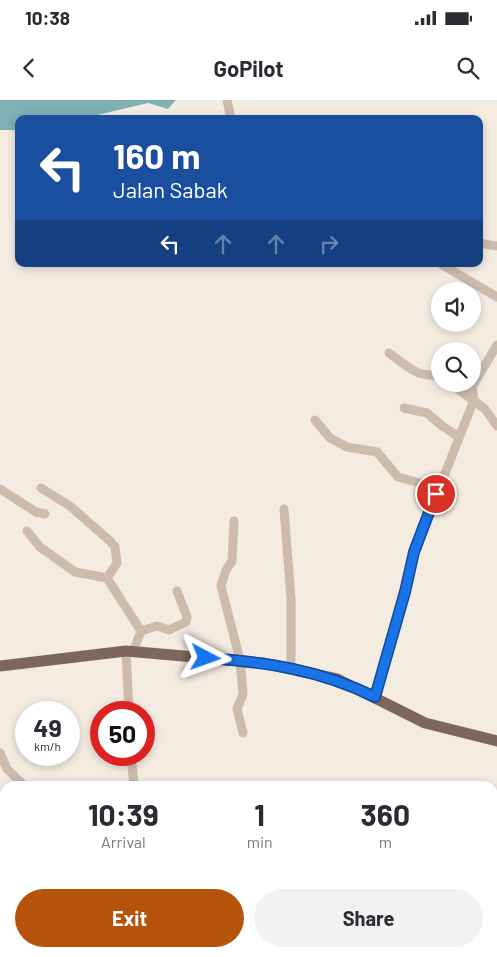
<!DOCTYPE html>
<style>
body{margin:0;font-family:Barlow,sans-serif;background:#f2f2f3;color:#2b2b33;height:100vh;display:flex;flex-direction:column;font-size:19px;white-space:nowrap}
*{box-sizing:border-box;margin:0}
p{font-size:16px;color:#7c7c81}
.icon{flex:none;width:28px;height:28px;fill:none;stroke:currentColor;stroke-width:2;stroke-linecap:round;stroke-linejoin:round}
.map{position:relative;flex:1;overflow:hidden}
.details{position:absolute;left:0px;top:681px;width:498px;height:176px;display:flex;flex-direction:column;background:#fff;border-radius:15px 15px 0 0;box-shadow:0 2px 8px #0003}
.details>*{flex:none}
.hud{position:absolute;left:15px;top:15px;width:468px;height:152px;border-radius:10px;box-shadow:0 2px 8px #0003;background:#1a4fa0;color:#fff;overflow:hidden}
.tools{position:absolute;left:431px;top:182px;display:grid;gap:10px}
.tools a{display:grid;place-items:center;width:50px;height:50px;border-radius:50%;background:#fff;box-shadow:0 2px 8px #0003;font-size:25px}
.speed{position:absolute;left:15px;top:601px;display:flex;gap:10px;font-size:25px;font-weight:700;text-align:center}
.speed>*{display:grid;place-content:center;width:65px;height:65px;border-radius:50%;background:#fff;box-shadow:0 2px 8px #0003;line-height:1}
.speed small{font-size:12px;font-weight:400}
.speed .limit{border:8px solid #d22;background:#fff;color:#111}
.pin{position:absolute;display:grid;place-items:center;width:42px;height:42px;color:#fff;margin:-21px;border:2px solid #fff;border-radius:50%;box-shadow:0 1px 5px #0007}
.me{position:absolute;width:55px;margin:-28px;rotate:94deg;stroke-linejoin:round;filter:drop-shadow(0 0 4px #0008)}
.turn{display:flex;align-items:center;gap:18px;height:105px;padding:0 15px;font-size:22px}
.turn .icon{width:65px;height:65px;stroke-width:2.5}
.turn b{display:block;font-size:35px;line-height:42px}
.lanes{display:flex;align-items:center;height:48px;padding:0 15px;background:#0003;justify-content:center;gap:25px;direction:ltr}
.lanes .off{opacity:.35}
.eta{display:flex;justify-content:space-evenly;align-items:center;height:85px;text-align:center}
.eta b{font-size:30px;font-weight:700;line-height:35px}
.button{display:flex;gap:10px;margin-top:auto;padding:10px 15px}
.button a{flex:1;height:58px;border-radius:30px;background:#b45309;color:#fff;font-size:20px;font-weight:700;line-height:58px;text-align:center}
.button a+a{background:#f2f2f3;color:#2b2b33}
.status{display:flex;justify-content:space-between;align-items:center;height:35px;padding:0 25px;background:#fff;direction:ltr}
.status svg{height:14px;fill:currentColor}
header{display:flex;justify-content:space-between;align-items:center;height:65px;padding:0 15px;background:#fff;font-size:22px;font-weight:700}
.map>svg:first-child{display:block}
.water{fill:#7fb0b2}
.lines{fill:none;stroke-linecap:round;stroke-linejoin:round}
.minor{stroke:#cdbbac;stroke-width:9}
.major{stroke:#7d675c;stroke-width:11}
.route-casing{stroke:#114b97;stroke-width:12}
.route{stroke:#1a73e8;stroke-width:9}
</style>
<div class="status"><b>10:38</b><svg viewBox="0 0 49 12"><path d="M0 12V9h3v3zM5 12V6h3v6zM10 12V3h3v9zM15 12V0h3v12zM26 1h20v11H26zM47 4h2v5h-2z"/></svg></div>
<header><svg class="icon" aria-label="back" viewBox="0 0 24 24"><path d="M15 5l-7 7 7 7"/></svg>GoPilot<svg class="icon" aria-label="search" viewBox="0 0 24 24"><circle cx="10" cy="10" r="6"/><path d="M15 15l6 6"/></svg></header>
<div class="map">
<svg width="497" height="857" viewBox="0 0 497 857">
<rect width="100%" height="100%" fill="#f4ebe1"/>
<!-- water -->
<polygon class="water" points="0,0 176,0 168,9 148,3 80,19 19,19 19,30 0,30"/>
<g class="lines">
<!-- minor -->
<g class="minor">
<polyline points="227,0 231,19"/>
<polyline points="479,143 497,146"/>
<polyline points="441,164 497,197"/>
<path d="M 389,253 C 407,266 417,278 440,275"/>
<polyline points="451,284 485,309 497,326"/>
<polyline points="404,308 427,313 441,325 459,337"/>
<polyline points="315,320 330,338 347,347 377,352 398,377 424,384 437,394"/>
<polyline points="41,388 70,406 110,441 115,447 117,463 107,478"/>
<polyline points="0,389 36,412 45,414"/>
<polyline points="284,409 291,499 291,568"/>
<polyline points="234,421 232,461 226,470 221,486 240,560 243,594 237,609 243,633"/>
<polyline points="27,431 40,447 75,472 107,478 141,531 133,552"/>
<polyline points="141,531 157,526 169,530 186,522 187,517 177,491"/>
<polyline points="126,551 129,612"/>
<polyline points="375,597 405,492 414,452 474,300 472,287 497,245"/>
<polyline points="0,653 7,669 25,686"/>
<polyline points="131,655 134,686"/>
<polyline points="5,803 5,807"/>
<polyline points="89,852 92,857"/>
<polyline points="186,852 189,857"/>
<polyline points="26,857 32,853"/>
<polyline points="66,857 74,852"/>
<polyline points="138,857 146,852"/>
</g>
<!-- major -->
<polyline class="major" points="0,566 126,551 263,563 337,579 425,623 497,641"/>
</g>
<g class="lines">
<!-- route casing -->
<g class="route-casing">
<path id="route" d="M 206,558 C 267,562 320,570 375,597 L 405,492 L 414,452 L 436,394"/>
</g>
<!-- route -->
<use href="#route" class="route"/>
</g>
</svg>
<div class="tools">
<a><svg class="icon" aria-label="sound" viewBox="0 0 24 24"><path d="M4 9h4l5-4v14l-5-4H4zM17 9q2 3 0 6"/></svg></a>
<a><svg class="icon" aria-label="search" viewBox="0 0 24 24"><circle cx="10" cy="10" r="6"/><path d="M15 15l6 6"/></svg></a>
</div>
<div class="speed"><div>49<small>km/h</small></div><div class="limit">50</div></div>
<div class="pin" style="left:436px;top:394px;background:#d93025"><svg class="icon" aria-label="arrive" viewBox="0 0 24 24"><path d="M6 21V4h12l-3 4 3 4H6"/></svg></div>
<svg class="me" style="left:206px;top:558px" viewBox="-20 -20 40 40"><path d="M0-17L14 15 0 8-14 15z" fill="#1a73e8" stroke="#fff" stroke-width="4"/></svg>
<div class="hud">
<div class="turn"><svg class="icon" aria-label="left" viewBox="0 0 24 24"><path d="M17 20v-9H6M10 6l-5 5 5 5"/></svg><div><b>160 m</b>Jalan Sabak</div></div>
<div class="lanes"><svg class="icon" aria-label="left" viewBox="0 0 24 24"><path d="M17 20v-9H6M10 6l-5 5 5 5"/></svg><svg class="icon off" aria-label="ahead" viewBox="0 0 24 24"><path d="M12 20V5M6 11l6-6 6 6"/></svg><svg class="icon off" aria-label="ahead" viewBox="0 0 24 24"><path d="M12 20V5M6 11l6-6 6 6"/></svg><svg class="icon off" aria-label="right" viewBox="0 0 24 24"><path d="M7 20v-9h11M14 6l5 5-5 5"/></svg></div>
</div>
<section class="details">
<div class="eta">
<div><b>10:39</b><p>Arrival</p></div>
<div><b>1</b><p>min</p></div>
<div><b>360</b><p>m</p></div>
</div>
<div class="button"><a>Exit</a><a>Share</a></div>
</section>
</div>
